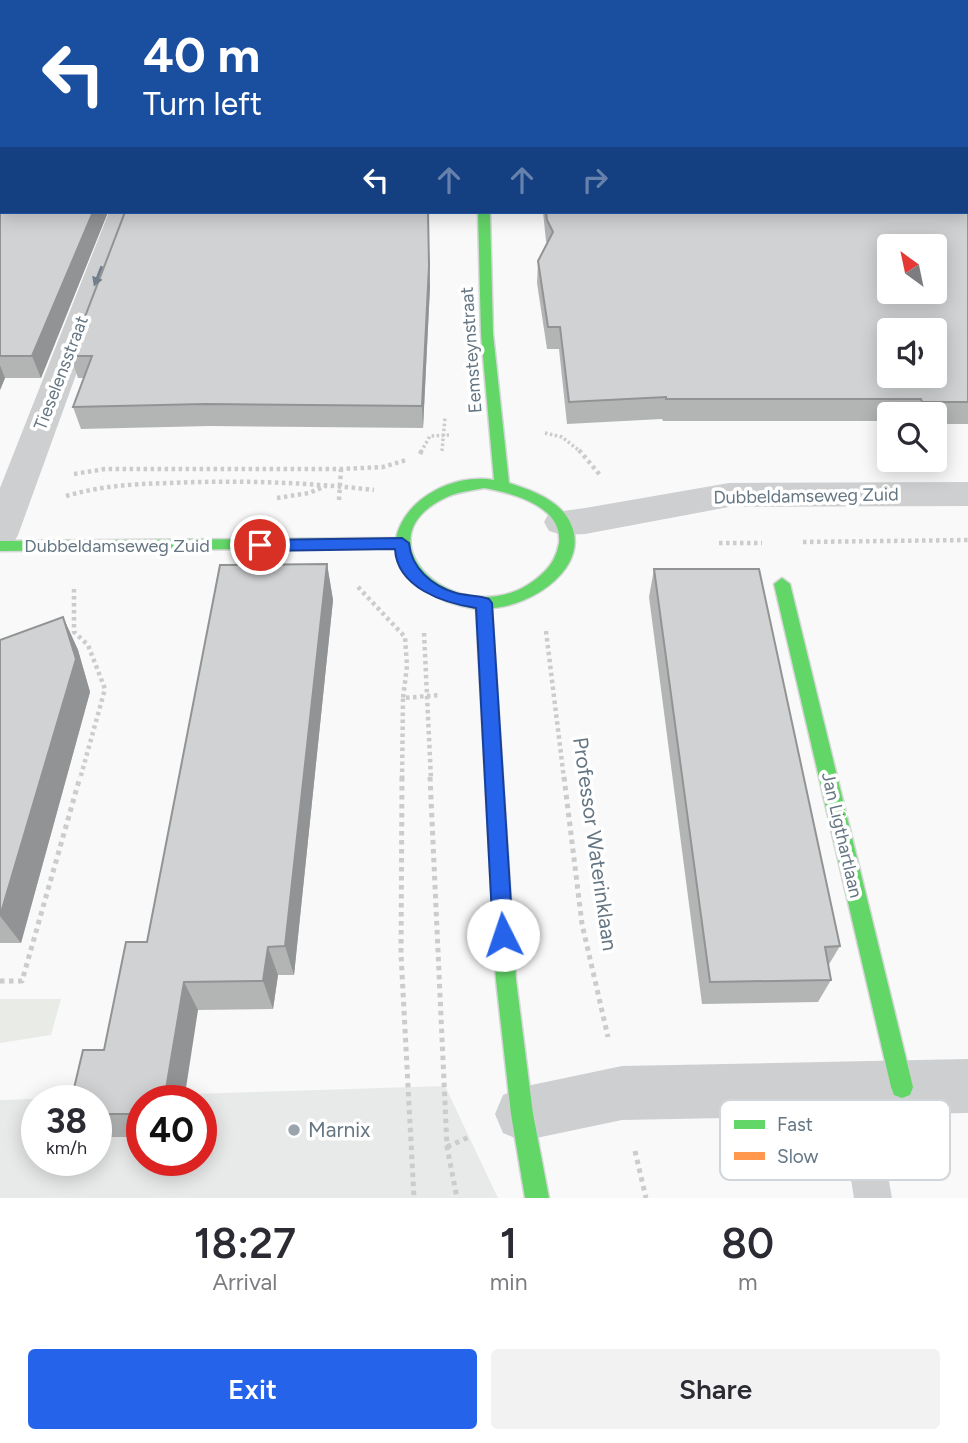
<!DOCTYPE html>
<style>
body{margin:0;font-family:Figtree,sans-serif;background:#f2f2f3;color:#2b2b33;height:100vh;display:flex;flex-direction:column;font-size:26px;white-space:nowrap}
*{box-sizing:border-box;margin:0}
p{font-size:23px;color:#7c7c81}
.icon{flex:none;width:38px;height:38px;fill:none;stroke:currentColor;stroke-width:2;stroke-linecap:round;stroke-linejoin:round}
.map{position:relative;height:1198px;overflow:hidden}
.details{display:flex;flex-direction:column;background:#fff;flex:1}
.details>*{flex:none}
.top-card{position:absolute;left:0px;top:0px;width:970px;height:214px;box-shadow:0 4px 18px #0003;background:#1a4fa0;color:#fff;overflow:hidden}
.needle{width:46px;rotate:327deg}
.controls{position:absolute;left:877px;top:234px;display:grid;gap:14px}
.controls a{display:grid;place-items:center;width:70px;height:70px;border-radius:7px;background:#fff;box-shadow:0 4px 18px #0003;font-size:35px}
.speed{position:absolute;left:21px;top:1085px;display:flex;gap:14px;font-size:35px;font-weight:700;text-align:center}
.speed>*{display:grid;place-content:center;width:91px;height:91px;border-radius:50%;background:#fff;box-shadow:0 4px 18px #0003;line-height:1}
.speed small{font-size:18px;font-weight:400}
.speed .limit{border:10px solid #d22;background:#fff;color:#111}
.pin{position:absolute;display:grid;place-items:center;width:60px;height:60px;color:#fff;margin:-30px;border:4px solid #fff;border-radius:50%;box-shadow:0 2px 7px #0007}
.me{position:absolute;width:77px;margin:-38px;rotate:356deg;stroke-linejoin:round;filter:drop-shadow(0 0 5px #0008)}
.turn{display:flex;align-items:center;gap:24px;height:147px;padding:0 28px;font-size:32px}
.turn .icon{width:91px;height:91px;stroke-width:2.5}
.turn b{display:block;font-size:49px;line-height:60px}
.lanes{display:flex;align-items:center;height:66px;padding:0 28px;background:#0003;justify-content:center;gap:35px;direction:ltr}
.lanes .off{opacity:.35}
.eta{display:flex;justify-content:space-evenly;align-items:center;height:119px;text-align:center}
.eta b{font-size:42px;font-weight:600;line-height:49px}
.primary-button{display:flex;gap:14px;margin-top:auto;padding:14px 28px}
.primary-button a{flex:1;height:80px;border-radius:7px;background:#2563eb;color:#fff;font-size:28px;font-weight:600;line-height:80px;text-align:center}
.primary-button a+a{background:#f2f2f3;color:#2b2b33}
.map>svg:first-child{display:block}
.built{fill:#e8e9e9;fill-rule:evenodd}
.green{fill:#e8ebe6}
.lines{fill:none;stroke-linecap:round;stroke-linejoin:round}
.fast-casing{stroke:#d5d6d7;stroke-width:3}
.slow-casing{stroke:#d5d6d7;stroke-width:3}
.path-far2{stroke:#cbcccd;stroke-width:3.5;stroke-dasharray:2.5 2.5;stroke-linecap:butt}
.path-far1{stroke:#cbcccd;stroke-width:4.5;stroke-dasharray:3.5 3.5;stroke-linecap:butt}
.path{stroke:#cbcccd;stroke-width:5;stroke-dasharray:4.5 4.5;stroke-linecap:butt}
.lane{fill:#cecfd0;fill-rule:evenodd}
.street{fill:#cecfd0;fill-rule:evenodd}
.fast{fill:#63d668;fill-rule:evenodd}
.slow{fill:#ff974d;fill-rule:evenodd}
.wall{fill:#b3b5b5}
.shaded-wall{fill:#929394}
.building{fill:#d0d2d3;stroke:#929394;stroke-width:2;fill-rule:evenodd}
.oneway{fill:#707f8b}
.route{fill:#2563eb;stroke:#184099;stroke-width:2}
.poi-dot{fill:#99a4ac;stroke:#fff;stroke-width:2.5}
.labels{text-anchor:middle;stroke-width:7;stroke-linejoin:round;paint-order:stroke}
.street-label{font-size:18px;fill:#657683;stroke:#fff}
.near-street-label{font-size:21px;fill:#657683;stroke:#fff}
.near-poi-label{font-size:21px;fill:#657683;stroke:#fff;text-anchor:start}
.key{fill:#fff;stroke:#d1d6da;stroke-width:2}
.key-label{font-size:19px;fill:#657683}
</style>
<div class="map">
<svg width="968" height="1198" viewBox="0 0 968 1198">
<rect width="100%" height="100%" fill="#f9f9f9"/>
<!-- built -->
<path class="built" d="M 445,1086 L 498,1198 L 0,1198 L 0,1100 ZM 37,1101 L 96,1101 L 96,1160 L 37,1160 ZM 142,1101 L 201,1101 L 201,1160 L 142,1160 Z"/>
<!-- green -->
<polygon class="green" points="0,999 61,999 51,1035 0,1043"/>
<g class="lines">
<!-- fast casing -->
<g class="fast-casing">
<g id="fast">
<polygon points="446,0 455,0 456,2 447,2"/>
<path d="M 478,212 L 490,212 L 493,334 L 509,483 C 531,490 557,499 569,520 C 594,566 532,606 492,608 L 516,980 L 533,1114 L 549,1198 L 525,1198 L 511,1114 L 496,980 L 476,609 C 441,603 404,587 396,548 L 0,551 L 0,541 L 396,538 C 405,497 456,473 494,480 L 481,334 ZM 484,488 C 512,493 563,506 559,543 C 557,554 553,563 545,571 C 473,644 352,545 443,499 C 455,492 470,491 484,488 Z"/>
<polygon points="782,578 790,584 913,1087 910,1095 902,1098 894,1095 891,1087 774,584"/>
</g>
</g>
<!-- slow casing -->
<g class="slow-casing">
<polygon id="slow" points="478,0 486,0 487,2 479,2"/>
</g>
<!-- path-far2 -->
<g class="path-far2">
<polyline points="545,433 562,437 581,452"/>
<polyline points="442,451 445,418"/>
<polyline points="421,452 430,436 449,435"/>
</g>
<!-- path-far1 -->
<g class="path-far1">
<polyline points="579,450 600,475"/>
<polyline points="420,454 422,450"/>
<polyline points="74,474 105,469 341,469 383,467 406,460"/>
<path d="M 66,496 C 100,486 133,484 168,483 C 237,480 305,482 374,490"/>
<polyline points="277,498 309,493 326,486"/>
<polyline points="339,500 341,469"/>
<polyline points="803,542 968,540"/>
<polyline points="719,543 762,543"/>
<polyline points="358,587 405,637 407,666 403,698 440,695"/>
<polyline points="74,589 74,632 88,645 105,689 80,779"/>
<polyline points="546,631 564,779"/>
<polyline points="424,633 431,779"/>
<polyline points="402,779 403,698"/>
</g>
<!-- path -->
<g class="path">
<polyline points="402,777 401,954 414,1198"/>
<polyline points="430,777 447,1147 457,1198"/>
<polyline points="564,777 582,924 608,1037"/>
<polyline points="0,981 22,981 80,777"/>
<polyline points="447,1147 469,1137"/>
<polyline points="635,1151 646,1198"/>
</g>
<!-- lane -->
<polygon class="lane" points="854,1069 867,1074 872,1087 892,1198 854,1198 836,1087 841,1074"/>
<!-- street -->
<g class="street">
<polygon points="109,212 135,212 18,535 13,544 0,548 0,488"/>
<polygon points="968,482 968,506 729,507 585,534 562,535 549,531 544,522 549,513 585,508 729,483"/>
<polygon points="968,1059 968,1113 622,1120 522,1141 503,1133 495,1114 503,1095 522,1087 622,1066"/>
</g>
<!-- fast -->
<use href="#fast" class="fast"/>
<!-- slow -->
<use href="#slow" class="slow"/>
</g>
<!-- wall -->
<g class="wall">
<polygon points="0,0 2,212 108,212 41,378 5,378 0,390"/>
<polygon points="968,0 968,424 934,424 934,415 889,415 889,421 663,421 662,419 567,424 559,349 547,349 537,283 538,261 547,243 546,241 543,212 968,212"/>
<polygon points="428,212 430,287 423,428 210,426 81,429 73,407 84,378 78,378 70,356"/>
<polygon points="327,564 333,600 294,975 278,975 273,1009 198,1010 142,1101 142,1137 96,1137 96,1101 104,1050 147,942"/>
<polygon points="654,569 840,946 828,966 831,980 818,1002 702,1004 649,597"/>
<polygon points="63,617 78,650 90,692 21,943 0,943 0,640"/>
</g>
<!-- shaded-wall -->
<g class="shaded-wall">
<polygon points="93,212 108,212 41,378 32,356"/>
<polygon points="428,212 430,287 423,428 422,406"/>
<polygon points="0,365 5,378 0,390"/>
<polygon points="327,564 333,600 294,975 285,946"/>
<polygon points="63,617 78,650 90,692 21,943 0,916"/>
<polygon points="268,947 278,975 273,1009 263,981"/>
<polygon points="184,982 198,1010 184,1101 164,1101"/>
</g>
<!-- building -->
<g class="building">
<polygon points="0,0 391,0 395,2 2,2 2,212 93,212 32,356 0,356"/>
<path d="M 489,0 L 968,0 L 968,402 L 922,402 L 921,399 L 666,399 L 666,397 L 569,402 L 560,327 L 548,327 L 538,261 L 553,232 L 547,220 L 546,212 L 968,212 L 968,2 L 485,2 ZM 889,247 L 934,247 L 934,292 L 889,292 ZM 889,331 L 934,331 L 934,376 L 889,376 Z"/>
<polygon points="125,212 428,212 429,266 422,406 205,404 73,407 92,356 70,356"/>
<polygon points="327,564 285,946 268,947 263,981 184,982 164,1101 142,1101 142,1114 96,1114 96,1101 71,1101 83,1050 104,1050 126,942 147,942 220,565"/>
<polygon points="654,569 759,569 840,946 825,947 831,980 710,982"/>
<polygon points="63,617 76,659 0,916 0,640"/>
</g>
<!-- one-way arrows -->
<defs><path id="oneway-solid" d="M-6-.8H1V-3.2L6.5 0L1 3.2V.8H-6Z" transform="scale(1.75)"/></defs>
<use class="oneway" href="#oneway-solid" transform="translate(98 276) rotate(111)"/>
<!-- route -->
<path class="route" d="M 402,538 L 409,543 C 411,568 432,586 456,593 C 467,596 478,595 489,599 L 492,603 L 513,935 L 510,942 L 503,945 L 496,942 L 493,935 L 476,608 C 444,603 397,588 395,549 L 260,551 L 252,545 L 260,540 Z"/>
<!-- markers -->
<circle class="poi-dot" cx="294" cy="1130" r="7"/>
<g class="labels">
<!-- street labels -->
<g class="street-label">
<text transform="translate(471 350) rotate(-94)" y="6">Eemsteynstraat</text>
<text transform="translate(61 373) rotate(-69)" y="6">Tieselensstraat</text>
<text transform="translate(806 496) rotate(-1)" y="6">Dubbeldamseweg Zuid</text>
<text x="117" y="552">Dubbeldamseweg Zuid</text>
<text transform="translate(842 835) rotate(77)" y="6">Jan Ligthartlaan</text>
</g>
<!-- near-street labels -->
<g class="near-street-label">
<text transform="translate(595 844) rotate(82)" y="7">Professor Waterinklaan</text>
</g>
<!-- near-poi labels -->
<g class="near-poi-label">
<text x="308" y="1137">Marnix</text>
</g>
</g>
<!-- legend -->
<rect x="720" y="1100" width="230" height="80" rx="10" class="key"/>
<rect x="734" y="1120" width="31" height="9" fill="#63d668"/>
<rect x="734" y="1152" width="31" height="8" fill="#ff974d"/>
<g class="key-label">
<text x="777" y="1131">Fast</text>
<text x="777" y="1163">Slow</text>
</g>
</svg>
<div class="controls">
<a><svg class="needle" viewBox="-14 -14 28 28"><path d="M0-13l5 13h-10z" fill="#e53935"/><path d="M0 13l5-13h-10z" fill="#7c7c81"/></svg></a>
<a><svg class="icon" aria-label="sound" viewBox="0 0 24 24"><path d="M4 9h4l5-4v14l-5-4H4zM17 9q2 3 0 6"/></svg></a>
<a><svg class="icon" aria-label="search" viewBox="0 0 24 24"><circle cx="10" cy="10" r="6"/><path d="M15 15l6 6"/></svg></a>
</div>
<div class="speed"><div>38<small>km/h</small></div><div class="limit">40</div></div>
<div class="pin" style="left:260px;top:545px;background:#d93025"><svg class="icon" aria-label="arrive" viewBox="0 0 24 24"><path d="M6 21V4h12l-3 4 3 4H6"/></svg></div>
<svg class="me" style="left:503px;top:935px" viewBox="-20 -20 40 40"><circle r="19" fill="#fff"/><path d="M0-13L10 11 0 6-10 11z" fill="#2563eb"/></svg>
<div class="top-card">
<div class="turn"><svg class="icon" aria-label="left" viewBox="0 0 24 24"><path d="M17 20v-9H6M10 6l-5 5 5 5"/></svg><div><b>40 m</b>Turn left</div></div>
<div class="lanes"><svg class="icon" aria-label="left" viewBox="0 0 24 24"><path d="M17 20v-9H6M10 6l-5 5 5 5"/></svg><svg class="icon off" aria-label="ahead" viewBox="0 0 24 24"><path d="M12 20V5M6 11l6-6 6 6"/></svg><svg class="icon off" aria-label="ahead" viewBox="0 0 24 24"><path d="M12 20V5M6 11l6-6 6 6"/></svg><svg class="icon off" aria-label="right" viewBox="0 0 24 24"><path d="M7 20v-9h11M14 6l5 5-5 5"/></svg></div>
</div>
</div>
<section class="details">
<div class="eta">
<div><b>18:27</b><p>Arrival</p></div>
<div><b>1</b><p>min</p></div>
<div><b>80</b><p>m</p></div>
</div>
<div class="primary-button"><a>Exit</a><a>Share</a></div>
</section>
